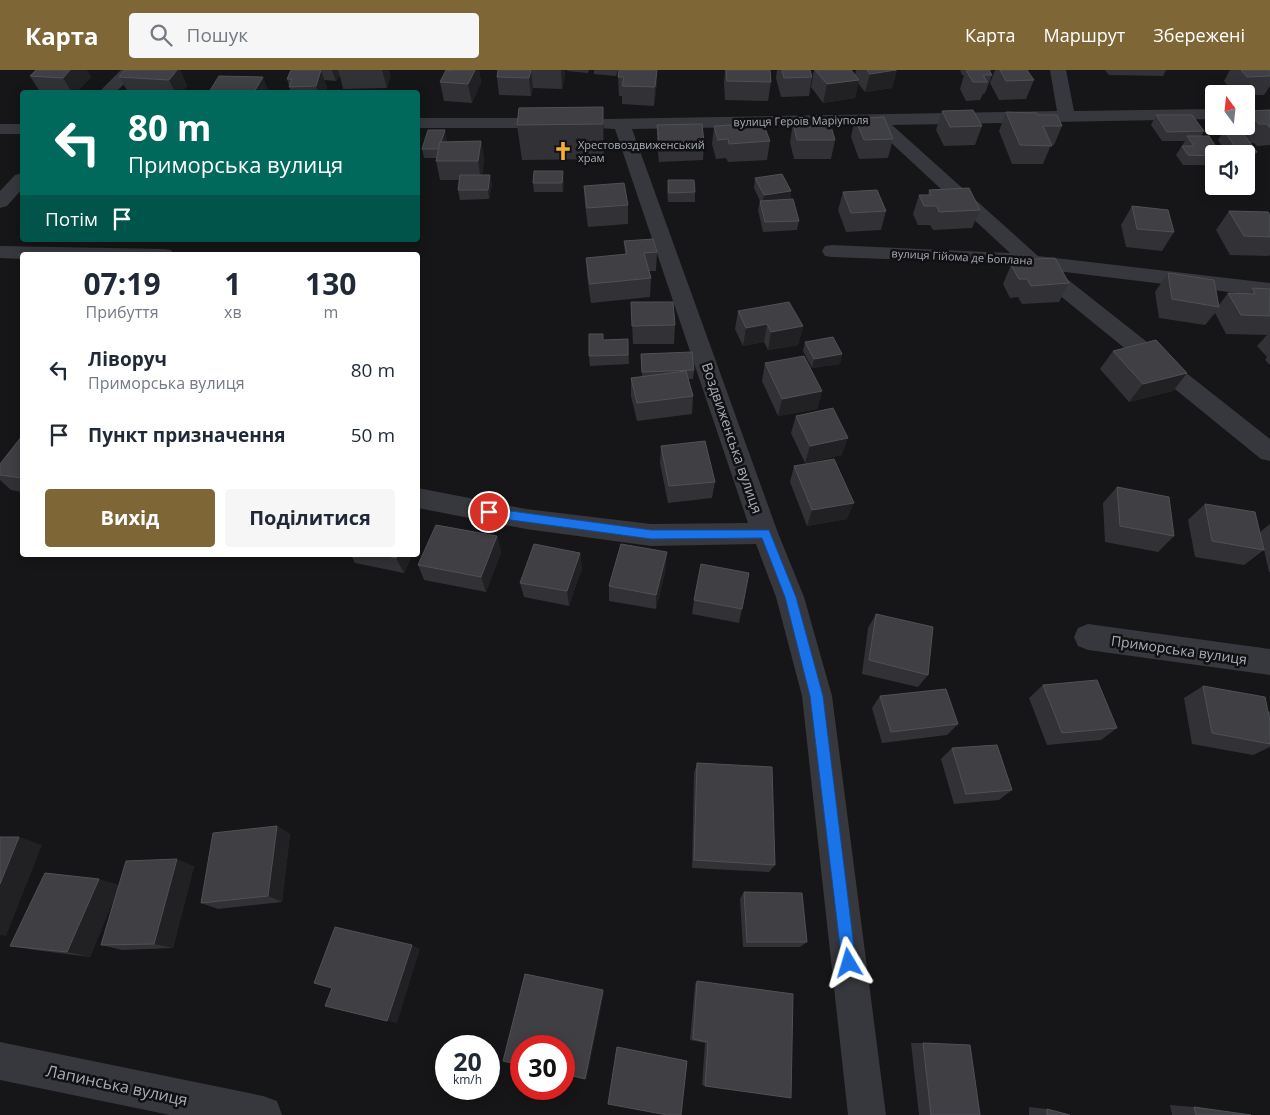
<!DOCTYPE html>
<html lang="uk">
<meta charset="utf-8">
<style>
body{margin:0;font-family:"Open Sans",sans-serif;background:#f6f6f7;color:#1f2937;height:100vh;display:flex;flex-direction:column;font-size:19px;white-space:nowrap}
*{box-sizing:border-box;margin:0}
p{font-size:16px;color:#747a83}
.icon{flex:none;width:28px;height:28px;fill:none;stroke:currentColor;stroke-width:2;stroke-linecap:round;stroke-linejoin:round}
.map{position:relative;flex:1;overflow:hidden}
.side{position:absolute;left:20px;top:182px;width:400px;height:305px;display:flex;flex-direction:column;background:#fff;border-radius:5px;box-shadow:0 2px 12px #0003}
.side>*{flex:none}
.hud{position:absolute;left:20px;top:20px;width:400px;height:152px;border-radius:5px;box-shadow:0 2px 12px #0003;background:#00695c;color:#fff;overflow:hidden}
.needle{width:32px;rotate:345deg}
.buttons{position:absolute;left:1205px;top:15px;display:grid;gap:10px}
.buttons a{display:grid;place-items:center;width:50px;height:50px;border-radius:5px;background:#fff;box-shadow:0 2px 12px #0003;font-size:25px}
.speed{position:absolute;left:435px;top:965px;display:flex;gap:10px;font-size:25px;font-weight:700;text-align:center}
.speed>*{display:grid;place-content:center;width:65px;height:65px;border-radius:50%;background:#fff;box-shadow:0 2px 12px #0003;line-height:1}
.speed small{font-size:12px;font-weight:400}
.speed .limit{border:8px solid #d22;background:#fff;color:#111}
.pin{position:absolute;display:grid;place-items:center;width:42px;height:42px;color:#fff;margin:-21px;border:2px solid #fff;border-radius:50%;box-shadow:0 1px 5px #0007}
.me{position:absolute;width:55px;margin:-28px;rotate:353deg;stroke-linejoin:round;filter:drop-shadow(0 0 4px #0008)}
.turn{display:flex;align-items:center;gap:18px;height:105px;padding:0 25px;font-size:22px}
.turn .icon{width:65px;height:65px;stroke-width:2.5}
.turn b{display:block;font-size:35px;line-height:42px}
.then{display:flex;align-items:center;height:48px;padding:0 25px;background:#0003;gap:10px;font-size:19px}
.eta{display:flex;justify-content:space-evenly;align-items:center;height:85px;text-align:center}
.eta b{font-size:30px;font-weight:700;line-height:35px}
.button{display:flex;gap:10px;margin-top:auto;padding:10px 25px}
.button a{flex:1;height:58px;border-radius:5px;background:#7e6636;color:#fff;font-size:20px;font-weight:700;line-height:58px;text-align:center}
.button a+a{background:#f6f6f7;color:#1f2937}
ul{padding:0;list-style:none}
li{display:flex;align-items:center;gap:15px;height:65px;padding:0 25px}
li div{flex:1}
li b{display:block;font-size:19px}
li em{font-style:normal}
header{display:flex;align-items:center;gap:30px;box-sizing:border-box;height:70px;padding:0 25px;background:#7e6636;color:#fff}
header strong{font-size:24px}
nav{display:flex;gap:28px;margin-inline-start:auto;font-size:18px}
.search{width:350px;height:45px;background:#f6f6f7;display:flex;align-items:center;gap:12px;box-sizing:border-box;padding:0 18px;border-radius:5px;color:#747a83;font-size:19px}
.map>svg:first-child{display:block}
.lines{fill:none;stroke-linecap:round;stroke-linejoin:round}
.street{fill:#37383d;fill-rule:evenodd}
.wall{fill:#323236}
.shaded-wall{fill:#212124}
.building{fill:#3f3f44;stroke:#4f5156}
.route{fill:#1a73e8;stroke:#114b97}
.labels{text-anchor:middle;stroke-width:5;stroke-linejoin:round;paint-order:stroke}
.far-street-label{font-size:11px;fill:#a8adb8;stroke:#111113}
.far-poi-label{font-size:11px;fill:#a8adb8;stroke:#111113;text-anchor:start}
.street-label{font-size:14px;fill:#a8adb8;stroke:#111113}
.near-street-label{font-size:16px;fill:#a8adb8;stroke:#111113}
</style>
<header>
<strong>Карта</strong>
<div class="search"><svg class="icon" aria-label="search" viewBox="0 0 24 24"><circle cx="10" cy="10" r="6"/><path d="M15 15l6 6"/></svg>Пошук</div>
<nav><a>Карта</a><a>Маршрут</a><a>Збережені</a></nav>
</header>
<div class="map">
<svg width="1270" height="1045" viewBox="0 0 1270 1045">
<rect width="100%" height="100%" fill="#161618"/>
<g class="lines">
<!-- street -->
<g class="street">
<polygon points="121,0 138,0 116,22 99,22"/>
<polygon points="1050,0 1066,0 1074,41 1214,39 1214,49 892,55 1038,186 1270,213 1270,227 1057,201 1270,369 1270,391 1261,389 1026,198 992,193 832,187 825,186 822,181 825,176 832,175 1010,183 872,55 632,59 778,463 804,527 832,626 886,1045 848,1045 802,626 776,527 756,474 651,476 526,459 418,438 418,418 526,439 651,454 748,453 615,59 599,58 596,54 599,50 605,49 1057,41"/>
<polygon points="418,48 555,48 561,49 564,53 561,57 555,58 418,58"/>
<rect x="0" y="54" width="22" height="10"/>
<polygon points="22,103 22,119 7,136 0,138 0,121 15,105"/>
<polygon points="0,176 164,179 171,180 174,185 22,185 22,189 0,188"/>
<polygon points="1088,554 1270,579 1270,605 1088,580 1078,576 1074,567 1078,558"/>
<polygon points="0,972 263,1026 277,1031 282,1045 170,1045 0,1010"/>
</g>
</g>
<!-- wall -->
<g class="wall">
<polygon points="180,0 187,16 182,22 128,22 119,7"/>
<polygon points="291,0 389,0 390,7 387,18 343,19 340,6 336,11 324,10 327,18 326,22 285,22 291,22 287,9"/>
<polygon points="451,0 479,0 481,12 472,33 444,31 440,12"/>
<polygon points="498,0 565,0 565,4 562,19 533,18 531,26 499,25 497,7"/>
<polygon points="567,0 589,0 588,3 567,1"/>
<polygon points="594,0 618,0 616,6 594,4"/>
<polygon points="619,0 657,0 657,13 654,36 622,34 622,26 619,26 618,7"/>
<polygon points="725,0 770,0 771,12 768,31 725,30 724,13"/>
<polygon points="777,0 810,0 812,7 809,26 781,27 776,8"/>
<polygon points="814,0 851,0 855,5 856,0 897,0 892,18 865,22 858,13 855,28 823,33 811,17"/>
<polygon points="960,0 991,0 990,2 992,5 985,23 983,24 980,30 966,31 960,19 964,5 962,5"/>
<polygon points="995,0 1027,0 1034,10 1026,29 999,30 990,13"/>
<polygon points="1105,0 1166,0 1163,6 1109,5"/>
<polygon points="1230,0 1270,0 1270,16 1264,25 1246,25 1246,24 1234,24 1224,11"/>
<polygon points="30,6 91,7 77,22 40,22"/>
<polygon points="603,37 604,89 522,90 517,55"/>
<polygon points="1270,40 1270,75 1257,76 1254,73 1250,73 1257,82 1250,92 1246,92 1246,84 1227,84 1218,70 1224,61 1236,61 1235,60 1237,56 1246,56 1246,43 1247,41"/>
<polygon points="942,41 982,56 975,75 944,76 936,60"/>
<polygon points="1006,42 1038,45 1062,56 1054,75 1051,75 1043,94 1012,94 999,61"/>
<polygon points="1156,45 1204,61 1201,66 1214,84 1214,95 1183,95 1176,85 1185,71 1162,71 1151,55"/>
<polygon points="855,49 893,69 888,88 859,89 851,67"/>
<polygon points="793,53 835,70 831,89 794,89 790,72"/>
<polygon points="657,55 704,72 703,90 659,92 657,74"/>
<polygon points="714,56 770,71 767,90 728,92 726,88 716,89 712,74"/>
<polygon points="447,70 446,72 481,71 484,90 482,105 492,114 489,129 460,130 458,120 459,110 440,110 436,91 437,88 424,88 422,79"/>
<polygon points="755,108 791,121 790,130 799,151 797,160 763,162 758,140 760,131 754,118"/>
<polygon points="564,110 563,122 534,122 533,113"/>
<polygon points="668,110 695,122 695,132 668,132 667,120"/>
<polygon points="584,116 628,135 628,154 588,157 585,135"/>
<polygon points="929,120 980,140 972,158 933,160 930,155 918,155 913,144 919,125 928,125"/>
<polygon points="843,122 886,141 881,160 846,162 838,140"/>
<polygon points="1132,136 1174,162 1162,181 1126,177 1121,155"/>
<polygon points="1229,141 1270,145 1270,184 1269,186 1230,185 1216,160"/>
<polygon points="624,171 657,182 656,201 649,201 651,208 650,227 591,233 587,207 586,188 625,185"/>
<polygon points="1017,190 1069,213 1059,232 1022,234 1018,227 1010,228 1003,214 1011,195 1014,195"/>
<polygon points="1168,203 1219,235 1228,223 1248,224 1252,218 1270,219 1270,295 1265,290 1267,287 1257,276 1267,265 1226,264 1215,243 1205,255 1159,248 1155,222"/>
<polygon points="631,232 675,255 674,274 633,274"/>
<polygon points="738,241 803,256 798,275 768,280 764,272 743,276 735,259"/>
<polygon points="628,269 629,294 590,296 589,286 603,270"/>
<polygon points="805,272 842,284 840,294 812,298 803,281"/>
<polygon points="1113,281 1187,303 1173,321 1129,332 1100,299"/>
<polygon points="641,284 694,300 693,309 688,309 693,326 692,344 637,351 631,326 631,308 642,307"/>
<polygon points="765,293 822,321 817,339 778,346 762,311"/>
<polygon points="796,346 842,385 805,393 791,363"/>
<polygon points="22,366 22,422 11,420 0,410 0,394"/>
<polygon points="661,376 715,412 712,428 668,433 660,393"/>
<polygon points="794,396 847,449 807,456 790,412"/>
<polygon points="1117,417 1174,466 1158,482 1105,472 1103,433"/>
<polygon points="1205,434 1264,480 1244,495 1195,487 1188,450"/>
<polygon points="1270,454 1270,502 1269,502 1260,462"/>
<polygon points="497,466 501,482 486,522 424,510 418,495"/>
<polygon points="580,483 582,498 569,536 524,527 520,513"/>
<polygon points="351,485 412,485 404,503 355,493"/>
<polygon points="666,498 656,539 609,531 609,516"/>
<polygon points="694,530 742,539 739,553 692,544"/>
<polygon points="876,544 928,605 918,617 862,604 868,558"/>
<polygon points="1043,615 1117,658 1101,670 1047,675 1029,628"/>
<polygon points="1203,616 1268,642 1270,641 1270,677 1253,685 1192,674 1184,628"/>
<polygon points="880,626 958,654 947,665 882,673 872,638"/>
<polygon points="952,678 1012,720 999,730 954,734 941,689"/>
<polygon points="697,693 775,795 769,802 692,798 694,703"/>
<polygon points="277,756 290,764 282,832 218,839 201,833"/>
<polygon points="194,796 173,878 122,880 101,875 116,823 90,887 35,880 10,876 119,815"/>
<polygon points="744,822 807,872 800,877 743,877 740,829"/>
<polygon points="697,911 793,924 705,1016 702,1015 705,973 690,970 695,914"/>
<polygon points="911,973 923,973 980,1045 919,1045"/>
<polygon points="1170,1035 1194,1037 1251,1045 1172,1045"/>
<polygon points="1029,1037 1047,1039 1070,1045 1029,1045"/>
</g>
<!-- shaded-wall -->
<g class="shaded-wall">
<polygon points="70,0 87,0 91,7 77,22 72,22 63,8"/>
<polygon points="177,0 180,0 187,16 182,22 175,22 169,10"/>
<polygon points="321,0 327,18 326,22 318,22 316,16"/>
<polygon points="332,0 342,0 338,0 340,6 336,11"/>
<polygon points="382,0 389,0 390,7 387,18"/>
<polygon points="475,0 479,0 481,12 472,33 468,14"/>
<polygon points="531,0 533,18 531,26 529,8"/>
<polygon points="561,0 565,0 565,4 562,19"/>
<polygon points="657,0 657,13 654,36 655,17"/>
<polygon points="897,0 892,18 865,22 870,4"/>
<polygon points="263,7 269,22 254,22"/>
<polygon points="859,10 855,28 823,33 827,14"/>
<polygon points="603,37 604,72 604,89 603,54"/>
<polygon points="445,60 447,70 441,89 439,79"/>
<polygon points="481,71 484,90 481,110 478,91"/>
<polygon points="563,101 564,110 563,122 562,113"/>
<polygon points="490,105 492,114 489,129 488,120"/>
<polygon points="791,121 790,131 762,134 764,125"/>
<polygon points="767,254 764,272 743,276 746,258"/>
<polygon points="803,256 798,275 768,280 771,262"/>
<polygon points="842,284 840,294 812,298 814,289"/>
<polygon points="1187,303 1173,321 1129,332 1143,314"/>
<polygon points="822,321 817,339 778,346 782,329"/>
<polygon points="848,368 842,385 805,393 810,376"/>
<polygon points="854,433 847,449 807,456 812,440"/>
<polygon points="418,458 421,465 418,472"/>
<polygon points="497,466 501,482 486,522 481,507"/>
<polygon points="667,482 666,498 656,539 656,525"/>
<polygon points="580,483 582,498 569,536 567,521"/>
<polygon points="398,485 412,485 404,503 396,488"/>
<polygon points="277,756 290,764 282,832 268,826"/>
<polygon points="19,767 42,775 6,866 0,865 0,814"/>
<polygon points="177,789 194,796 173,878 154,874"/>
<polygon points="99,809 120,815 90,887 67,882"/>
<polygon points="412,875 420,879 397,953 387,951"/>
<polygon points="603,920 604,923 587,1008 585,1009"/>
</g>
<!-- building -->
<g class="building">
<polygon points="36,0 70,0 63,8 30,6"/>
<polygon points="125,0 177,0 169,10 119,7"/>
<polygon points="291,0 321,0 316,16 289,17 292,9 287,9"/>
<polygon points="446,0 451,1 451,0 475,0 468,14 440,12"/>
<polygon points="498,0 531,0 529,8 497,7"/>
<polygon points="619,0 657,0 655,17 622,16 624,7 618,7"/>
<polygon points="726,0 770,0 771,12 727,11"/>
<polygon points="782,0 810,0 812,7 784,8"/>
<polygon points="815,0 851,0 859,10 827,14"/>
<polygon points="867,0 896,0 870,4"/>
<polygon points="966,0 989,0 992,5 983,5 987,12 973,12"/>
<polygon points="1000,0 1027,0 1034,10 1006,11"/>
<polygon points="1241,0 1270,0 1270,6 1247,7"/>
<polygon points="219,6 263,7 254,22 209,22"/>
<polygon points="603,37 603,54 517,55 519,38"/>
<polygon points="973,40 982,56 950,57 942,41"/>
<polygon points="1270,40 1270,57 1269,57 1267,54 1259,54 1247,41"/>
<polygon points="1006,42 1037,43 1038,45 1057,45 1062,56 1043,56 1052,76 1020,75"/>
<polygon points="1156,45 1192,45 1204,61 1167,62"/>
<polygon points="884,47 893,69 864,70 855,49"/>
<polygon points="763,53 770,71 729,74 728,69 718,70 714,56"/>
<polygon points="793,53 830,53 835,70 797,70"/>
<polygon points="702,54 704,72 659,73 657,55"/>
<polygon points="428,60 445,60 441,72 440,72 439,79 422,79"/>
<polygon points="1224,61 1241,61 1257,82 1239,82"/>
<polygon points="1187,66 1209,66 1221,84 1214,84 1214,86 1188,85 1182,76 1194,76"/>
<polygon points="481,71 478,91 436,91 440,72"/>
<polygon points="534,101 563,101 562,113 533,113"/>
<polygon points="782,104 791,121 764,125 755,108"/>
<polygon points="460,105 490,105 488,120 458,120"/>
<polygon points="668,110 694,110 695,122 669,123"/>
<polygon points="624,113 628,135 587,138 584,116"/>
<polygon points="969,118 980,140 939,142 937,136 924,136 919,125 931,125 929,120"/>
<polygon points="877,120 886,141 851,143 843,122"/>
<polygon points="793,129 799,151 765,152 760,131"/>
<polygon points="1132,136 1168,140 1174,162 1137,159"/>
<polygon points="1229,141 1268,142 1270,145 1270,167 1244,166"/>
<polygon points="653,169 657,182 644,183 651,208 590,214 586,188 627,184 624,171"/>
<polygon points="44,184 58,184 58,185 43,185"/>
<polygon points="1055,188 1069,213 1031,216 1027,209 1019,209 1011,195 1020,195 1017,190"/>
<polygon points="1168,203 1214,210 1219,237 1172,229"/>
<polygon points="1252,218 1270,219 1270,246 1241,245 1228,223 1255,224"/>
<polygon points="631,232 673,232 675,255 632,256"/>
<polygon points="789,232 803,256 771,262 767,254 746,258 738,241"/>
<polygon points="589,264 603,264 603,270 628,269 628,285 589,286"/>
<polygon points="833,267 842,284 814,289 805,272"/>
<polygon points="1156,270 1187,303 1143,314 1113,281"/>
<polygon points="692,282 694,300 642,302 641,284"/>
<polygon points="804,286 822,321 782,329 765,293"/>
<polygon points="686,301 693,326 637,333 631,308"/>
<polygon points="833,338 848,368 810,376 796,346"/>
<polygon points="22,366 22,408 0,405 0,394"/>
<polygon points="705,371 715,412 669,416 661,376"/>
<polygon points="834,389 854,433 812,440 794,396"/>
<polygon points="1117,417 1169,427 1174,466 1120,456"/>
<polygon points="1205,434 1255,442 1264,480 1212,471"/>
<polygon points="436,455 497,466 481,507 418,495"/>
<polygon points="534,474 580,483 567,521 520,513"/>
<polygon points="621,474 667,482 656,525 609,516"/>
<polygon points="382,485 398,485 396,488"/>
<polygon points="701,494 749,503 742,539 694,530"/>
<polygon points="876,544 933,557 928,605 869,590"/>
<polygon points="1097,610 1117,658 1062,663 1043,615"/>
<polygon points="1203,616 1265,627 1270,651 1270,674 1212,663"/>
<polygon points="946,619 958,654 891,662 880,626"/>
<polygon points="997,675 1012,720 966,724 952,678"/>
<polygon points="697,693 772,697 775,795 694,790"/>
<polygon points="277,756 268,826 201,833 213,763"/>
<polygon points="0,767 19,767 0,814"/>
<polygon points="177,789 154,874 101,875 126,791"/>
<polygon points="45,803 99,809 67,882 10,876"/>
<polygon points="744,822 802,823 807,872 747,872"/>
<polygon points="335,857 412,875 387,951 325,936 332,918 314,913"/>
<polygon points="525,904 603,920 585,1009 564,1004 564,976 521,976 521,995 503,991"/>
<polygon points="697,911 793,924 791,1028 705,1016 708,972 693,969"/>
<polygon points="923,973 970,975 980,1045 931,1045"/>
<polygon points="617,977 687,991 681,1045 667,1045 608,1034"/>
<polygon points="1194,1037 1251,1045 1196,1045"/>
<polygon points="1047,1039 1070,1045 1047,1045"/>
</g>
<!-- route -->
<polygon class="route" points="489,438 651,460 769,460 796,527 823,626 856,893 854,898 849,900 844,898 842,893 810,626 785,527 762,468 651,469 489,447 483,442"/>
<!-- icons -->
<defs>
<g id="church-bare" transform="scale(1.5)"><path d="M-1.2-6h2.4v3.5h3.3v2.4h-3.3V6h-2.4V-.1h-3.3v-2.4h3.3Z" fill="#f2b134" stroke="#111113" stroke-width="2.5" paint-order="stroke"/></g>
</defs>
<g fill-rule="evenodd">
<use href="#church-bare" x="563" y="81"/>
</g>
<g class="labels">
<!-- far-street labels -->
<g class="far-street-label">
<text transform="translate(801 51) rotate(-1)" y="4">вулиця Героїв Маріуполя</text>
<text transform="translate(962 187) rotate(3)" y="4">вулиця Гійома де Боплана</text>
</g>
<!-- far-poi labels -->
<g class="far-poi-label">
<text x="578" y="79">Хрестовоздвиженський<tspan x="578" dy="13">храм</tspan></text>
</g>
<!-- street labels -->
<g class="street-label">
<text transform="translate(732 368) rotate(71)" y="5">Воздвиженська вулиця</text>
<text transform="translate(1179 580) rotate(8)" y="5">Приморська вулиця</text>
</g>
<!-- near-street labels -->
<g class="near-street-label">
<text transform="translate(117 1015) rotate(12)" y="6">Лапинська вулиця</text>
</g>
</g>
</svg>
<div class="buttons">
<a><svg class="needle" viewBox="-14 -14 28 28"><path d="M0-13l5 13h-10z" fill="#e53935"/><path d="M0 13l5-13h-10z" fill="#747a83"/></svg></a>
<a><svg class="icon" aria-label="sound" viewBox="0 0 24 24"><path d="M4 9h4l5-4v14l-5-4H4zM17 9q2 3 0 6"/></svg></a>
</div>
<div class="speed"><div>20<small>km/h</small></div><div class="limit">30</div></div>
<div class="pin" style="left:489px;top:442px;background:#d93025"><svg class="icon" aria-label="arrive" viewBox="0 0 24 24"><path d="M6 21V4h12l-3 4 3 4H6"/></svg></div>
<svg class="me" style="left:849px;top:893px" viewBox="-20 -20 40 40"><path d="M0-17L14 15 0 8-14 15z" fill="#1a73e8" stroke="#fff" stroke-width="4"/></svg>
<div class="hud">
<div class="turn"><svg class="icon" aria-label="left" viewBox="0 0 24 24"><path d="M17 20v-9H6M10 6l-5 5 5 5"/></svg><div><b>80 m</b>Приморська вулиця</div></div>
<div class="then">Потім<svg class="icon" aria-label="arrive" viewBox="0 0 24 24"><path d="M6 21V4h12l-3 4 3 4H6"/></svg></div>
</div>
<section class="side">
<div class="eta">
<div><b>07:19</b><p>Прибуття</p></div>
<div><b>1</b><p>хв</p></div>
<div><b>130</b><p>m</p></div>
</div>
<ul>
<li><svg class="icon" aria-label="left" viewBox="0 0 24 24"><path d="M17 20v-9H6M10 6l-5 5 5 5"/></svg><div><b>Ліворуч</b><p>Приморська вулиця</p></div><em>80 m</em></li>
<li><svg class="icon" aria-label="arrive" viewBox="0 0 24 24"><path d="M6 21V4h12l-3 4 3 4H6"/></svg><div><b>Пункт призначення</b></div><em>50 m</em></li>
</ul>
<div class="button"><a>Вихід</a><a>Поділитися</a></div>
</section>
</div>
